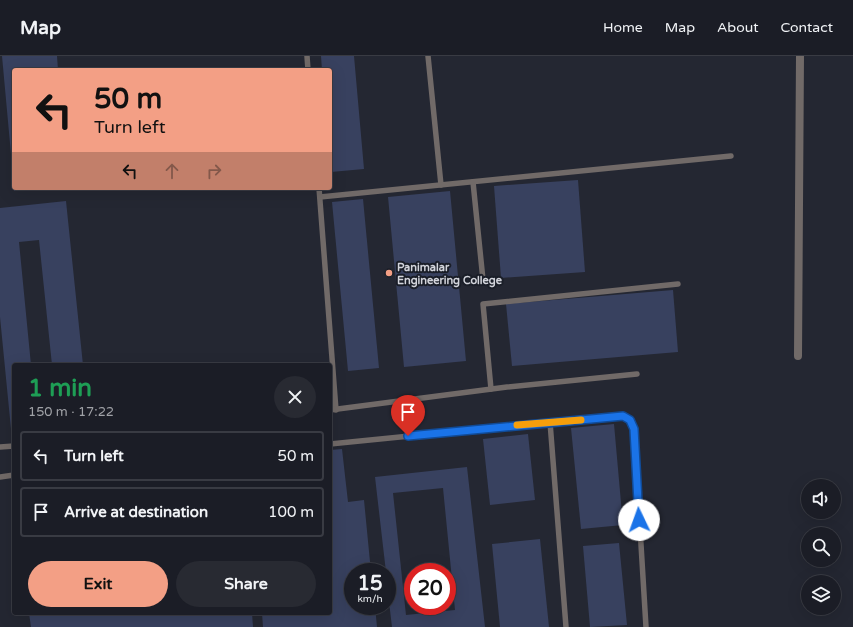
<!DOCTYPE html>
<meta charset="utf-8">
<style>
body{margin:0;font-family:"Varela Round",sans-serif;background:#282a32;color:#f1f3f6;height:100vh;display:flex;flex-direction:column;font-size:15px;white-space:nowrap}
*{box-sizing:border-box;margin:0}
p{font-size:13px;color:#a0a2a7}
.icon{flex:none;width:22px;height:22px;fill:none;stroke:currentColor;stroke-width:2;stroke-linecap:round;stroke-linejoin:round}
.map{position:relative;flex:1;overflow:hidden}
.panel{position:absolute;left:12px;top:307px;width:320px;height:252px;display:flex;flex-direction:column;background:#1b1d26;border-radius:4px;box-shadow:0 4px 16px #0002,0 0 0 1px #393b43}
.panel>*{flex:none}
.banner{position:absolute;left:12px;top:12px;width:320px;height:122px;border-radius:4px;box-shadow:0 4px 16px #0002,0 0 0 1px #393b43;background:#f39f85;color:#111;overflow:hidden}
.tools{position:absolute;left:801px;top:423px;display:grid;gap:8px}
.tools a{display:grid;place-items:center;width:40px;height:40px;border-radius:50%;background:#1b1d26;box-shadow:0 4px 16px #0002,0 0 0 1px #393b43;font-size:20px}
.speed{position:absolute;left:344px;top:507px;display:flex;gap:8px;font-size:20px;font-weight:700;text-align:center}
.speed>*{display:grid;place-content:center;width:52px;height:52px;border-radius:50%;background:#1b1d26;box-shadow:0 4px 16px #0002,0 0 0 1px #393b43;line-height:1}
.speed small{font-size:10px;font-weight:400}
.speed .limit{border:6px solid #d22;background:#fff;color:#111}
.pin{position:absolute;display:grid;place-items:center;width:34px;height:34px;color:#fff;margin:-41px -17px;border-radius:50% 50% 50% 0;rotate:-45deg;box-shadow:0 0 4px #0007}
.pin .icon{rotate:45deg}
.me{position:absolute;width:44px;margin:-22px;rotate:357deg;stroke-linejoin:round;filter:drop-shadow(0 0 3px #0008)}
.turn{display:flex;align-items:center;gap:14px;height:84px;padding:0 16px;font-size:18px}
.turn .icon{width:52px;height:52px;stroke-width:2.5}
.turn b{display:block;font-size:28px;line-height:34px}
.lanes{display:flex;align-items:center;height:38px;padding:0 16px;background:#0003;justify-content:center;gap:20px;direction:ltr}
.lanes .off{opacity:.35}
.round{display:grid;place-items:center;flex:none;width:42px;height:42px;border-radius:21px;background:#282a32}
.head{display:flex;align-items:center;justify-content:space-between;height:68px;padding:0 16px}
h1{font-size:24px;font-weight:700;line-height:30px;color:#1e9e55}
.action{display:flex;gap:8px;margin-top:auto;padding:8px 16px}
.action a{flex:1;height:46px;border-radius:24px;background:#f39f85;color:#111;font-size:16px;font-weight:700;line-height:46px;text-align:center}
.action a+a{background:#282a32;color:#f1f3f6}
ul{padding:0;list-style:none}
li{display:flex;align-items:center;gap:12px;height:50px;margin:0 8px 6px;padding:0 8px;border:2px solid #393b43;border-radius:4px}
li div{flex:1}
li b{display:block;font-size:15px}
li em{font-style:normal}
header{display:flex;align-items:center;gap:24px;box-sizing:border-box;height:56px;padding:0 20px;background:#1b1d26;border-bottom:1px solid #393b43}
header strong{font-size:19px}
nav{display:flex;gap:22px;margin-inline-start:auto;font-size:14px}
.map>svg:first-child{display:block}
.building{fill:#38415f;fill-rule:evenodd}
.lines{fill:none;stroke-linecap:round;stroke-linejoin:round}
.service{stroke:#716a68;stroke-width:5.5}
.minor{stroke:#716a68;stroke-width:8}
.route-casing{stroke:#114b97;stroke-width:10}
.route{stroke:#1a73e8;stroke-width:7}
.slow{stroke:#f59e0b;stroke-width:7}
.poi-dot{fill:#f39f85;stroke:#1a1e28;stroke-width:1.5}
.labels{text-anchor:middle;stroke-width:4;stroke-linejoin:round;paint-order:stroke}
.poi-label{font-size:11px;font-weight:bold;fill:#d3d5dc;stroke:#1a1e28;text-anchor:start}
</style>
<header>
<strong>Map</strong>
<nav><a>Home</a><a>Map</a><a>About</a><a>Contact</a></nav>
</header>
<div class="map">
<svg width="853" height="571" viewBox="0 0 853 571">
<rect width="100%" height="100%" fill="#242732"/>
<!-- building -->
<g class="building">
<polygon points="2,0 57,0 58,14 14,14 14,120 13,120"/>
<polygon points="321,0 354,0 364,113 331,116 330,14 322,14"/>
<polygon points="578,124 585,216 501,222 494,130"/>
<polygon points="14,132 33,132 33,133 14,135"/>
<polygon points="450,135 466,305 404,311 388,141"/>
<polygon points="363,143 379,312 348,315 332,146"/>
<polygon points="66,145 83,309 52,309 39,184 19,186 31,309 14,309 14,372 11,373 0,261 0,152"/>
<polygon points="673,234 678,296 512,310 506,248"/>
<polygon points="614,368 623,469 581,473 571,372"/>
<polygon points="528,378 535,444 490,449 483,383"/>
<polygon points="342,393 348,446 364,444 371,516 353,516 353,550 375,550 377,571 263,571 262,557 330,557 330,394"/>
<path d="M 467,411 L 485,571 L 392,571 L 387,529 L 387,516 L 386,516 L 375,421 ZM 443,432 L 455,554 L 406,559 L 393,437 Z"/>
<polygon points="540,483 549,571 500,571 492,488"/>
<polygon points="619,487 627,569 590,571 583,490"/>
<polygon points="29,557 252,557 253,571 31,571"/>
</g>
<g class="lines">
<!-- service -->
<g class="service">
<polyline points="307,0 308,14"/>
<polyline points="428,0 441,129"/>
<polyline points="473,126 483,224"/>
<polyline points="319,132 336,354"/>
<polyline points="320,141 731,100"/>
<polyline points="491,333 483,248 678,228"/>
<polyline points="330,354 507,331 637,318"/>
<polyline points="330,388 550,366"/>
<polyline points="0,391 14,390"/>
<polyline points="0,421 14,419"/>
<polyline points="566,571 550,366 623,360 630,364 634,373 646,571"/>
</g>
<!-- minor -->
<polyline class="minor" points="798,300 800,0"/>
</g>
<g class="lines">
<!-- route casing -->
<g class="route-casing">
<polyline id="route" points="408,380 623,360 630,364 634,373 639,464"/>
</g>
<!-- route -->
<use href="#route" class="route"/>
<!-- slow -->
<polyline class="slow" points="517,369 581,364"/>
</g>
<!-- markers -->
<circle class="poi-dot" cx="389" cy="217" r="4"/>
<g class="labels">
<!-- poi labels -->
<g class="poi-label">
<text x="397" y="215">Panimalar<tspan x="397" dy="13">Engineering College</tspan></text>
</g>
</g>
</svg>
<div class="tools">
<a><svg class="icon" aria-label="sound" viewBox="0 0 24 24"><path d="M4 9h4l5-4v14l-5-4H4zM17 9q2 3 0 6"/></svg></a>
<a><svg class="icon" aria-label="search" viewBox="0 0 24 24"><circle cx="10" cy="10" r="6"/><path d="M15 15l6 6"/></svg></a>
<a><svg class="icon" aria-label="layers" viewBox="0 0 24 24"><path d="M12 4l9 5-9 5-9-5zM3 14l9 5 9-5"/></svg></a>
</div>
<div class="speed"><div>15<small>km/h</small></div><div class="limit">20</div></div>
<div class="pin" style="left:408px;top:380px;background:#d93025"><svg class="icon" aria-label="arrive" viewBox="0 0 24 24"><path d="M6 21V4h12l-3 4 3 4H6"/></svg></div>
<svg class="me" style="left:639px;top:464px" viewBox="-20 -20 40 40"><circle r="19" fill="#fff"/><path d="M0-13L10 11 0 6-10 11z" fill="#1a73e8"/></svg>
<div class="banner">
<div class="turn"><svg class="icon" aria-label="left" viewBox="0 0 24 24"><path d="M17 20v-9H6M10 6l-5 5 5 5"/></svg><div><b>50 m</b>Turn left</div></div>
<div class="lanes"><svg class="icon" aria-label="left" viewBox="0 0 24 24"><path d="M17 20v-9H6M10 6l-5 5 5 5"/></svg><svg class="icon off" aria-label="ahead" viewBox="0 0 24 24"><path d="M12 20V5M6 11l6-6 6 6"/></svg><svg class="icon off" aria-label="right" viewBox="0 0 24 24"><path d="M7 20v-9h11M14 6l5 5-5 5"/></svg></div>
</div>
<section class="panel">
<div class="head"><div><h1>1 min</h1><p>150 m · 17:22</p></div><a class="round"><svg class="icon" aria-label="close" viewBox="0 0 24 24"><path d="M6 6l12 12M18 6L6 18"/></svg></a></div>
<ul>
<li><svg class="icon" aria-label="left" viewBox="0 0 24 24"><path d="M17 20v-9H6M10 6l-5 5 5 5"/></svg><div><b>Turn left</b></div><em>50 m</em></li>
<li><svg class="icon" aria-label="arrive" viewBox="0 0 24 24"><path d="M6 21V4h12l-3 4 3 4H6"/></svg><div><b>Arrive at destination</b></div><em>100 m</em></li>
</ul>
<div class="action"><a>Exit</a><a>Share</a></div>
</section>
</div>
